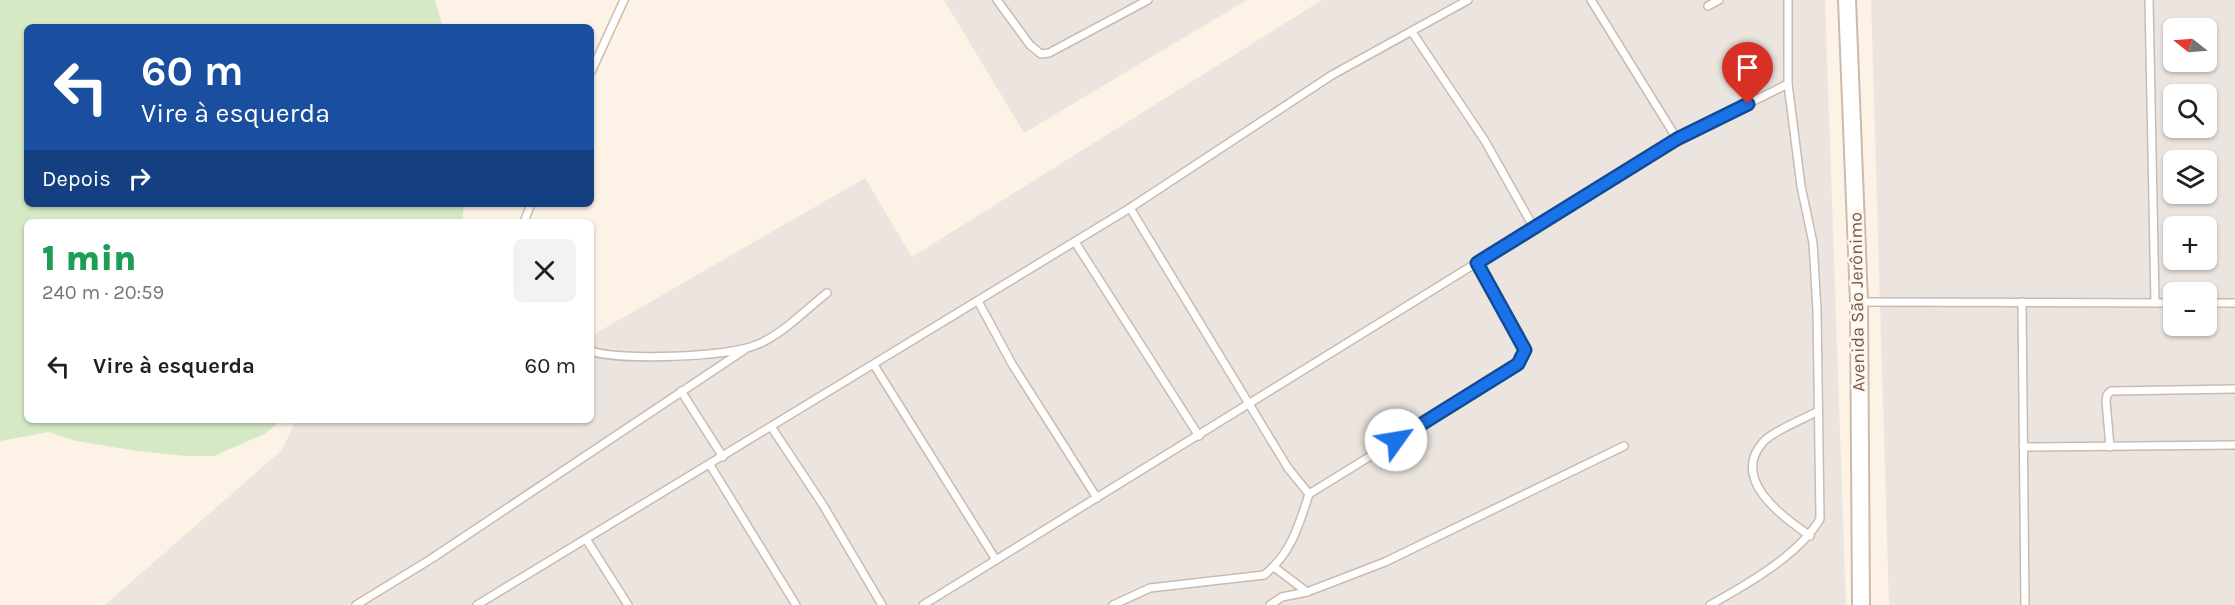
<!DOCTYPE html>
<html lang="pt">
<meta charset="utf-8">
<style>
body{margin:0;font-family:Karla,sans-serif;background:#f2f2f2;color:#202124;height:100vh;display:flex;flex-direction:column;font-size:22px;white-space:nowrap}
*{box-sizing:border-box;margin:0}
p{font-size:20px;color:#757577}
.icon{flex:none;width:33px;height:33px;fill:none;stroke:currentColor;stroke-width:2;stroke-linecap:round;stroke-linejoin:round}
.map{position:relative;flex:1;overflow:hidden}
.drawer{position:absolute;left:24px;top:219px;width:570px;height:204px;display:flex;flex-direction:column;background:#fff;border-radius:9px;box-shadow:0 2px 4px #0004}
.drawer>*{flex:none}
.hud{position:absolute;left:24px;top:24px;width:570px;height:183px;border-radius:9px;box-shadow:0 2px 4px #0004;background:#1a4fa0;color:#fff;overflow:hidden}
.needle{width:39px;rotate:287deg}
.fabs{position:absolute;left:2163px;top:18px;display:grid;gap:12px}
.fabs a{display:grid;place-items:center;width:54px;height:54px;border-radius:9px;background:#fff;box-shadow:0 2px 4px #0004;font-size:30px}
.pin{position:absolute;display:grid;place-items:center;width:51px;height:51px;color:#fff;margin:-62px -26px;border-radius:50% 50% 50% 0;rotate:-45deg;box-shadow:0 0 6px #0007}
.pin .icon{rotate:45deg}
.me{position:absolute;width:66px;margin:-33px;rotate:58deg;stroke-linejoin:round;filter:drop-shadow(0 0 4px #0008)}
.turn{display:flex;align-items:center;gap:21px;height:126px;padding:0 18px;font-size:27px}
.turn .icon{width:78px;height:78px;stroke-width:2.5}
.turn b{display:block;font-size:42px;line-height:51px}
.then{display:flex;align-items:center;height:57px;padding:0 18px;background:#0003;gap:12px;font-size:22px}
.round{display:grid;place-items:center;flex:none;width:63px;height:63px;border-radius:9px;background:#f2f2f2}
.summary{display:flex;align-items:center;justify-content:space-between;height:102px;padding:0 18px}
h1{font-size:36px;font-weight:800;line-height:45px;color:#1e9e55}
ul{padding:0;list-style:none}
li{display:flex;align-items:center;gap:18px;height:90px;padding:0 18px}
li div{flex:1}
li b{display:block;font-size:22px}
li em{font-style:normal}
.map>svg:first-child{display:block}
.industrial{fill:#ece5df;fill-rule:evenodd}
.green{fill:#d4e9c4}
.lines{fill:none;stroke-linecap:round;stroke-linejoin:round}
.service-casing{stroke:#cdbaac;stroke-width:10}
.tertiary-casing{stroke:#cdbaac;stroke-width:20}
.service{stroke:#fff;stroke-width:7}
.tertiary{stroke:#fff;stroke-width:16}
.route-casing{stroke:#114b97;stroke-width:15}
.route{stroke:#1a73e8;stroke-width:10}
.labels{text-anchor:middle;stroke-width:5;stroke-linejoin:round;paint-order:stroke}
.street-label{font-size:18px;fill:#74594b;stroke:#fff7ec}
</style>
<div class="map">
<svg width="2235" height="605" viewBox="0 0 2235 605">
<rect width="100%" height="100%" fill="#fcf3e6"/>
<!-- industrial -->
<g class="industrial">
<polygon points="944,0 1247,0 1024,133"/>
<polygon points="1322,0 1825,0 1846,605 105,605 282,450 296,420 591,420 591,336 865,178 912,257"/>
<path d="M 1871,0 L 2235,0 L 2235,605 L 1889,605 ZM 2174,28 L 2206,28 L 2206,62 L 2174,62 ZM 2174,94 L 2206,94 L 2206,128 L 2174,128 ZM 2174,160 L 2206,160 L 2206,194 L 2174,194 ZM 2174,226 L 2206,226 L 2206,260 L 2174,260 ZM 2174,292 L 2206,292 L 2206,326 L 2174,326 Z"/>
</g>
<!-- green -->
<polygon class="green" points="0,0 435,0 443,27 27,27 27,204 464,204 462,222 27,222 27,420 282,420 266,433 214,456 185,456 137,451 76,441 49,432 0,441"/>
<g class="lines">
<!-- service casing -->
<g class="service-casing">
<g id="service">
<polyline points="997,0 1030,45 1041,54 1049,53 1148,0"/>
<polyline points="1591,0 1677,139"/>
<polyline points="2149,0 2155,303"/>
<polyline points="1708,6 1719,0"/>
<polyline points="1412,32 1485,141 1534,228"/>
<polyline points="591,72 624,0"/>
<polyline points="1130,208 1288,468 1309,494 1518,365 1525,350 1477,263"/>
<polyline points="524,222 531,204"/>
<polyline points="1075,242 1199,436"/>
<polyline points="978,301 1012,364 1097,498"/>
<polyline points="1859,302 2174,303"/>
<polyline points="2022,302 2025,605"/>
<polyline points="2206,303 2235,303"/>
<path d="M 591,351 C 618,361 729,357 756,345 C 782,335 805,310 827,293"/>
<polyline points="874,365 996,560"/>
<polyline points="681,391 723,457"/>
<polyline points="772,428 823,505 882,605"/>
<polyline points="2023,447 2235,445"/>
<polyline points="2110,447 2106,401 2107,395 2111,391 2235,389"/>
<polyline points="710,465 796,605"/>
<path d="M 1810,536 C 1782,516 1729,479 1764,441 C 1775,430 1804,419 1818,411"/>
<polyline points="586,539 628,605"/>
<polyline points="1274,567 1307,592"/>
<polyline points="356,605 431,559 744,350"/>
<polyline points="477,605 1130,208 1332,75 1468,0"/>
<polyline points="923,605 1677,139 1788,84"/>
<path d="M 1113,605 L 1150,588 L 1264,575 C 1291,554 1299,525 1309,494"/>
<polyline points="1270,605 1282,597 1307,592 1385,562 1624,446"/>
<path d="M 1710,605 C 1746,585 1799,555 1820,519 L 1817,310 L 1813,243 L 1801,186 L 1788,84 L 1788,0"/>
</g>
</g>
<!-- tertiary casing -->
<g class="tertiary-casing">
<polyline id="tertiary" points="1847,0 1859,302 1861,605"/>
</g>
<!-- service -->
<use href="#service" class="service"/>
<!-- tertiary -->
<use href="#tertiary" class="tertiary"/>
</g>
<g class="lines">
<!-- route casing -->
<g class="route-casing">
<polyline id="route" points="1396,440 1518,364 1525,350 1477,263 1677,139 1748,104"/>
</g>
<!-- route -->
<use href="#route" class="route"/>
</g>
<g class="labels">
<!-- street labels -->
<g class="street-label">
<text transform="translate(1857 302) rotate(-91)" y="6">Avenida São Jerônimo</text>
</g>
</g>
</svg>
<div class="fabs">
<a><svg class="needle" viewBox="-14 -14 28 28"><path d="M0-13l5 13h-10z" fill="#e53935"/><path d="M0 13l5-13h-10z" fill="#757577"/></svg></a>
<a><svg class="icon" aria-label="search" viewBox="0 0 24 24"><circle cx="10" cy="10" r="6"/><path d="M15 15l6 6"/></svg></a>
<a><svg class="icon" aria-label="layers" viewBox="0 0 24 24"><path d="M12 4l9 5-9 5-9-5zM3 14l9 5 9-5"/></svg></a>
<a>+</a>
<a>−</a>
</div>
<div class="pin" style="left:1748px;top:104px;background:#d93025"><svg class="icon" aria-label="arrive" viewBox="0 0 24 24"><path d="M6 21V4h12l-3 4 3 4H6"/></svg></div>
<svg class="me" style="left:1396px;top:440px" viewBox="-20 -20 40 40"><circle r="19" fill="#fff"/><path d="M0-13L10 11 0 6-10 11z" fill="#1a73e8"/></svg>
<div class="hud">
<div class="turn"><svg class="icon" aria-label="left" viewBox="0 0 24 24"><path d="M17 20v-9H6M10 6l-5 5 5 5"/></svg><div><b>60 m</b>Vire à esquerda</div></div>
<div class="then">Depois<svg class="icon" aria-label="right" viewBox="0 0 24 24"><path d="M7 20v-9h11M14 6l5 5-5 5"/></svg></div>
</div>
<section class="drawer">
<div class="summary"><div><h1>1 min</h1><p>240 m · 20:59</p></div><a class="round"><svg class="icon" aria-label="close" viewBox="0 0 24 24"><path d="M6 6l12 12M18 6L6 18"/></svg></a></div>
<ul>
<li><svg class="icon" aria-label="left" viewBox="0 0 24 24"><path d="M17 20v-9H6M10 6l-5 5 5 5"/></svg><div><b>Vire à esquerda</b></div><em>60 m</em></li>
</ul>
</section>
</div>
